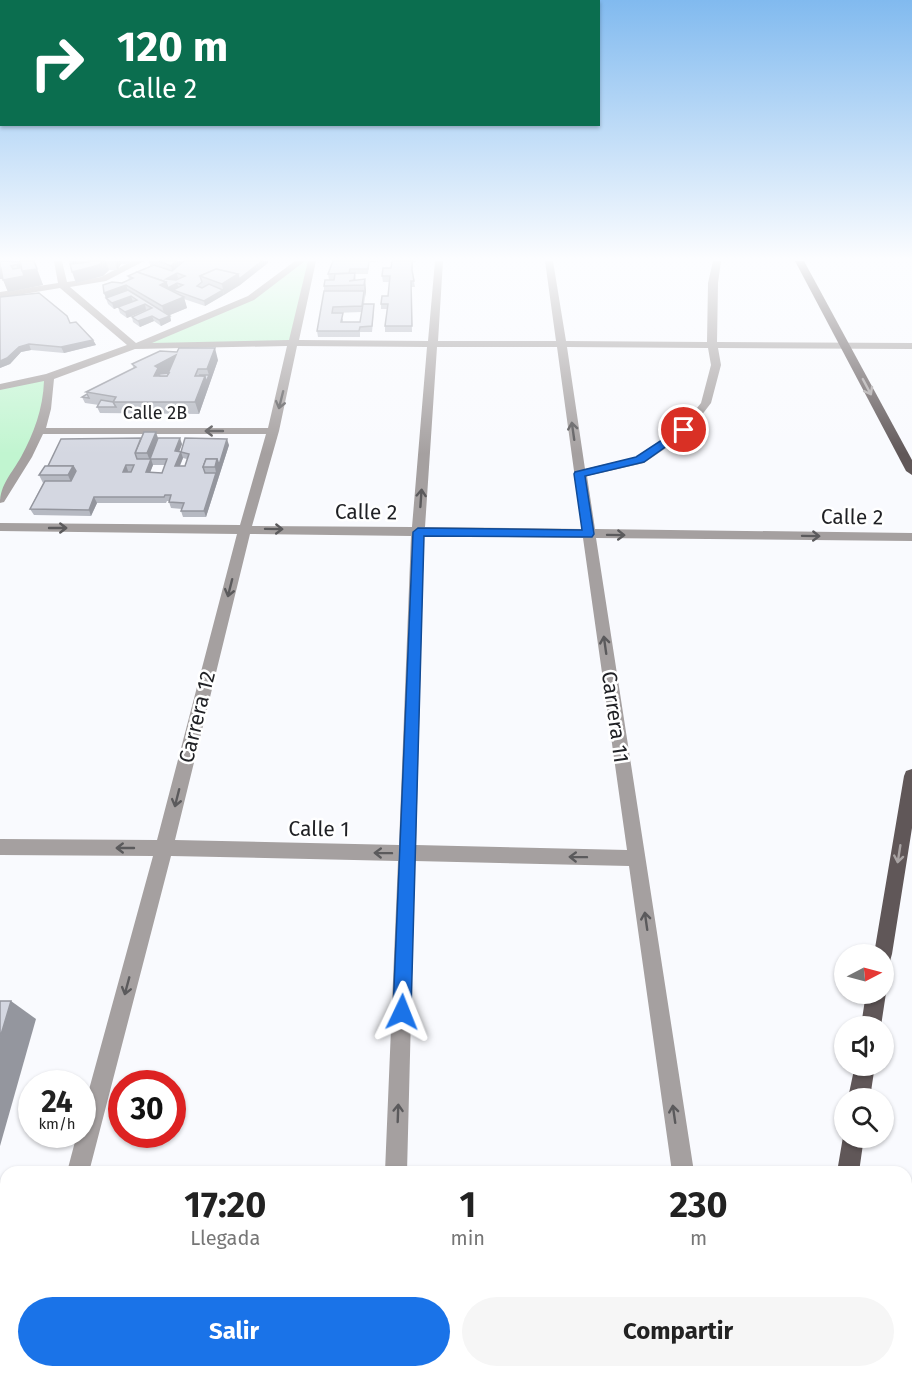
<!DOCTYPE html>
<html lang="es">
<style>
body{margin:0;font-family:"Fira Sans",sans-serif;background:#f6f6f6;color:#222;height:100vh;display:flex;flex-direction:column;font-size:22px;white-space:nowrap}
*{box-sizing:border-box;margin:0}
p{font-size:20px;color:#767676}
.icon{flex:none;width:33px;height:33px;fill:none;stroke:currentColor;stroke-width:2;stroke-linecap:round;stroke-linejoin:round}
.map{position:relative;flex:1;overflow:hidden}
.sheet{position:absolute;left:0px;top:1166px;width:912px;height:212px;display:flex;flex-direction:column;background:#fff;border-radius:18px 18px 0 0;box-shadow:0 2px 4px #0004}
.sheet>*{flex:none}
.top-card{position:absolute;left:0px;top:0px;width:600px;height:126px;box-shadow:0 2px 4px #0004;background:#0b6e4f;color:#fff;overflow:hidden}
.needle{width:39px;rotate:84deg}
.tools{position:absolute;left:834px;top:944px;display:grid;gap:12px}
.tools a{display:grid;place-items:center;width:60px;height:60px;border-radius:50%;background:#fff;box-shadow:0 2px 4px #0004;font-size:30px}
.speed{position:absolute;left:18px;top:1070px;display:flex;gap:12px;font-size:30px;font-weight:700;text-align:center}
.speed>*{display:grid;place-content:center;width:78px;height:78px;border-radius:50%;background:#fff;box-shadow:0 2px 4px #0004;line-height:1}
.speed small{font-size:15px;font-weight:400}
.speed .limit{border:9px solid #d22;background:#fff;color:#111}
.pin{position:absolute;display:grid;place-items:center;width:51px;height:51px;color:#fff;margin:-26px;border:3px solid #fff;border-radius:50%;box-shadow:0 2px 6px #0007}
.me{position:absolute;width:66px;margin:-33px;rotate:2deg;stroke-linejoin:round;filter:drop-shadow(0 0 4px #0008)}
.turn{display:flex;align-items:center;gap:21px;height:126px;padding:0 18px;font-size:27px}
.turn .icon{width:78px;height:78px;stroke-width:2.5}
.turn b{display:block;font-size:42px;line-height:51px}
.eta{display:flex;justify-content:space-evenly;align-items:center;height:102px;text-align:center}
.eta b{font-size:36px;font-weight:700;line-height:42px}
.primary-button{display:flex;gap:12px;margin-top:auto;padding:12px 18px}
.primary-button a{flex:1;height:69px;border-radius:36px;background:#1a73e8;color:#fff;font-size:24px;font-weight:700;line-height:69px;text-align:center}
.primary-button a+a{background:#f6f6f6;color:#222}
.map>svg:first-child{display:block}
.green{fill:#c1f5d0}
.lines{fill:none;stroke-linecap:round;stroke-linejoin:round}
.minor{fill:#a5a0a0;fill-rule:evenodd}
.major{fill:#605758;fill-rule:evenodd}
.wall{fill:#b6b9c2;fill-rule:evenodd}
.shaded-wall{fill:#94969e}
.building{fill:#d4d7e1;stroke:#94969e;stroke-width:1.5;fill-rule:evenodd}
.oneway{stroke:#a8a3a3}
.oneway2{stroke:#5b5a5c}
.route{fill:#1a73e8;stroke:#114b97;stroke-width:1.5}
.labels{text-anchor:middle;stroke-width:5;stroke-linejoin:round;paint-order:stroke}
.far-street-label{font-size:18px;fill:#1f2024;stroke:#fff}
.street-label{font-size:21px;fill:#1f2024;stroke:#fff}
</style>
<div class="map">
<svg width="912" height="1376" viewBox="0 0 912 1376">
<rect width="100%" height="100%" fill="#f9fafe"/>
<!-- green -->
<g class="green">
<polygon points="301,261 312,261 295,343 134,346 251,298"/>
<polygon points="49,377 50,394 18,473 0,499 0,387"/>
</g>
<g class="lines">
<!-- minor -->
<g class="minor">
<path d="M 54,261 L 62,261 L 67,282 L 101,277 L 132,261 L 144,261 L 106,281 L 70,287 L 136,343 L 248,296 L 295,261 L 305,261 L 254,300 L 152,343 L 289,340 L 308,261 L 316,261 L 299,340 L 428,341 L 435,261 L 443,261 L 438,341 L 556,341 L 545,261 L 553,261 L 566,341 L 707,342 L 708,283 L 713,261 L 721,261 L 718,283 L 717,342 L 912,343 L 912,349 L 718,348 L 721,365 L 711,403 L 688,433 L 644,463 L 587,476 L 595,529 L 912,533 L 912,541 L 596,538 L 694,1172 L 672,1172 L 629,866 L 415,861 L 407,1172 L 385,1172 L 398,861 L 171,856 L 89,1172 L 67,1172 L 77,1134 L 82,1134 L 82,1115 L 153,856 L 0,855 L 0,839 L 157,840 L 237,534 L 0,531 L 0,523 L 240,525 L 266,434 L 43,434 L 32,457 L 4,502 L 0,503 C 0,485 12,473 21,457 C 34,433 43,409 44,381 L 0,390 L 0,384 L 46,374 L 127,345 L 60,288 L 0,298 L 0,292 L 58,283 ZM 287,346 L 268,428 L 46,428 L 51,409 L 54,379 L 135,349 ZM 297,346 L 427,347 L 412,527 L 252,526 L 279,431 ZM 437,347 L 557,347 L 582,529 L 425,527 ZM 567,347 L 708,348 L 711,365 L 701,403 L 680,429 L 636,457 L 585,469 ZM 250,534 L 411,536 L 399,845 L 175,840 ZM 424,536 L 583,538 L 627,850 L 416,845 Z"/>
<polygon points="11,1371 37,1371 36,1376 10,1376"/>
<rect x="375" y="1371" width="26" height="5"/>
<polygon points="699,1371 725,1371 726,1376 700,1376"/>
</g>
<!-- major -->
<g class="major">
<polygon points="795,261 804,261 912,460 912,475 906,471"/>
<polygon points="912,769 912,828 892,954 890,961 884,963 884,954 874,954 904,776 906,771"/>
<polygon points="884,988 886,993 881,1026 861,1026 866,993 884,993"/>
<polygon points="855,1065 875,1065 870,1098 848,1098"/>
<polygon points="844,1131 844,1137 864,1137 859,1172 837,1172"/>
<polygon points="912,1349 912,1376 898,1376 899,1371 906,1371 906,1351"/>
<polygon points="808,1371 834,1371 833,1376 807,1376"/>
</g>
</g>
<!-- wall -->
<g class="wall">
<polygon points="0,261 35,264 43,285 8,292 3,279 0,279"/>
<polygon points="69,261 130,261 129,264 121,264 117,270 109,270 103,276 76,283"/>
<polygon points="149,261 269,261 240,285 205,306 184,299 187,308 170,315 171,321 161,326 154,321 140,327 133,322 132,317 147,310 127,318 120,313 118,307 121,306 114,309 108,304 104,293 129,280 128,276 150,266"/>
<path d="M 333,261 L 386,261 L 369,262 L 368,274 L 355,274 L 356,281 L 365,279 L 366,291 L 364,304 L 374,304 L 374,309 L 372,332 L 360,332 L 360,337 L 318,337 L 317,331 L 324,291 L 324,286 L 329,280 L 328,274 ZM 362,312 L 360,322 L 343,322 L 343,319 L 333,313 Z"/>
<polygon points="392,261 418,261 413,262 412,272 415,287 411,287 412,332 385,332 385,326 387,309 381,309 381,304 388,296 390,282 383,282 382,276 391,268"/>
<polygon points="0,297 70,323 93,340 96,345 64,353 31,350 21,352 10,364 0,368"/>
<polygon points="218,360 199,414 100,413 97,407 99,405 85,403 82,397 87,394 86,392 134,369 132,364"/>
<path d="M 158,438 L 182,444 L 179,452 L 229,445 L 206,517 L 183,517 L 181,511 L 182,509 L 171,508 L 169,502 L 169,501 L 167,501 L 166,503 L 97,503 L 91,516 L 34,515 L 30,509 L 43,483 L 39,475 L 48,466 ZM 183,458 L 187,459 L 185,466 L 180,466 ZM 153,465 L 165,465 L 162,473 L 150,472 Z"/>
</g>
<!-- shaded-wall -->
<g class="shaded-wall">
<polygon points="15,261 34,261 43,285 8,292 3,280 19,272"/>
<polygon points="72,261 76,261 79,270 91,267 89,261 106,261 109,270 103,276 76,283 72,272 75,271"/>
<polygon points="115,261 120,261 121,264 117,270"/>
<polygon points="176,261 180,261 182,270 177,274 178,278 167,285 166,279 173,275 171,266"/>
<polygon points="262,261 268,261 268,263 240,285 224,295 222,284 238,274"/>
<polygon points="0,263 6,279 0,279"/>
<polygon points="365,279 366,291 365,297 364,285"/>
<polygon points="166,282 169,294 160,285"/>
<polygon points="177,283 179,289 173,290 173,292 169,294 168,288"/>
<polygon points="126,285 130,296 106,298 104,293"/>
<polygon points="223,290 224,295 205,306 204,301"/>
<polygon points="131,296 133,302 114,309 112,303"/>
<polygon points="184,297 187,308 165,317 162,306"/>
<polygon points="145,304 146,310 127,318 125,312"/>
<polygon points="152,316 154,321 140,327 138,321"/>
<polygon points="170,316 171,321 161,326 159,320"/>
<polygon points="93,340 96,345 64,353 61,347"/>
<polygon points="29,344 31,350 21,352 10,364 0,368 0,361 19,347"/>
<polygon points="215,348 218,360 199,414 195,402 205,376 209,375 207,369"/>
<polygon points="176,355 180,366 161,376 154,376 155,366"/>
<polygon points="156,432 160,444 151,459 153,465 148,478 146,472 150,461 147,453"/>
<polygon points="180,438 182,444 177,457 175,451"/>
<polygon points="227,439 229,445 206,517 204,511 216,473 215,467 217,459"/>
<polygon points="181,452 183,458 177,472 175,466"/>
<polygon points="126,465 128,471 125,478 123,472"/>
<polygon points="73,466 78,478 73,487 68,475"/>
<polygon points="94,497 97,503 91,516 89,510"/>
<polygon points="11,1001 36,1019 0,1146 0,1038"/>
</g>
<!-- building -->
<g class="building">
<path d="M 0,261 L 20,262 L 24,276 L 3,280 L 1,268 L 0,268 ZM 19,264 L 20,268 L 13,269 L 11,266 Z"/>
<polygon points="20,261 34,261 37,269 22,271"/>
<polygon points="89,261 103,261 99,265 72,272 70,264 89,262"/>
<polygon points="159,261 176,261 171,266"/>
<path d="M 184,261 L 262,261 L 239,279 L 238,274 L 216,269 L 200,276 L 202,282 L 197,286 L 202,288 L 209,284 L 223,290 L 204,301 L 173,290 L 183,285 L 177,283 L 168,288 L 166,282 L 137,272 L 154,265 L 172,271 ZM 177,273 L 185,276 L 176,280 L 166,279 Z"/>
<polygon points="333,261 369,261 368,269 350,269 349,273 328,274"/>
<polygon points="392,261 412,261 412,270 414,281 411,281 412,326 385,326 388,304 381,304 382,296 388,296 390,276 382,276 383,268 391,268"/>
<polygon points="216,269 238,274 222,284 200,276"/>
<polygon points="137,272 166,282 160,285 184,297 162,306 126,285 104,293 103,285 112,282 122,283 133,278 128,276"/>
<polygon points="355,273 354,280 349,281 365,279 364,285 324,286 325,280 334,280 335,274"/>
<polygon points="128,290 170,316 159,320 152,316 138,321 132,317 152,308 145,304 125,312 118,307 137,300 131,296 112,303 106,298"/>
<polygon points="324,291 364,291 362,306 333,307 332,313 343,313 341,322 360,322 363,304 374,304 372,326 360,327 359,331 317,331"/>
<polygon points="39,293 67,316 70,323 76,322 93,340 61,347 29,344 19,347 7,358 0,361 0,297"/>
<path d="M 179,348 L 215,348 L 207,369 L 198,369 L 195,376 L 205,376 L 195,402 L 113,402 L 116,397 L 86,392 L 136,367 L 132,364 L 160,351 L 177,352 ZM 176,355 L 167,376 L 154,376 L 158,368 L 155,366 Z"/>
<polygon points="169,373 167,376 160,376 159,374"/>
<polygon points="199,375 209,375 206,382 205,376"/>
<polygon points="87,394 89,398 82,397"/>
<polygon points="101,400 113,402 116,407 97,407"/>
<polygon points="144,432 156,432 147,453 135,453"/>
<path d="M 141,438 L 135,453 L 137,459 L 150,459 L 158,438 L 180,438 L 175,451 L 181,452 L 185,438 L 227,439 L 219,465 L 217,459 L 206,459 L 203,467 L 205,473 L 216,473 L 204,511 L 181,511 L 184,503 L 169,502 L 171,495 L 165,495 L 164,497 L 94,497 L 89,510 L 30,509 L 45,481 L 71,481 L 76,471 L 73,466 L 48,466 L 61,439 ZM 181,452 L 189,454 L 185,466 L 175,466 ZM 151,459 L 167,459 L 162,473 L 146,472 ZM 126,465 L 134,465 L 131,472 L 123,472 Z"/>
<polygon points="206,459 217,459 215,467 203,467"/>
<polygon points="45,466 73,466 68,475 39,475"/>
<polygon points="0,1001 11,1001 0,1038"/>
</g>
<!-- one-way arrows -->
<defs><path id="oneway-shaft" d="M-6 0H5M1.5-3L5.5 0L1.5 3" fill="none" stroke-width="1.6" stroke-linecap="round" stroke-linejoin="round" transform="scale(1.5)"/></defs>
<g class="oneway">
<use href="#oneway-shaft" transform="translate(867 387) rotate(62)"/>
<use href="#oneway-shaft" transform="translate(899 854) rotate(99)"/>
</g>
<g class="oneway2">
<use href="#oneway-shaft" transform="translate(281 400) rotate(104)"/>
<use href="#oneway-shaft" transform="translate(214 431) rotate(-180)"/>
<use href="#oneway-shaft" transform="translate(573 431) rotate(-98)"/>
<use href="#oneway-shaft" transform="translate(421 498) rotate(-86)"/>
<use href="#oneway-shaft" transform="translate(58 528)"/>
<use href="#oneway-shaft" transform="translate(274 529) rotate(1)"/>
<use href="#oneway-shaft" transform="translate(616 535) rotate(1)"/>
<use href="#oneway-shaft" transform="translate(811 536) rotate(1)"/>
<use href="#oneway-shaft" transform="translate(230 588) rotate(104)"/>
<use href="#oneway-shaft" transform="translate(605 645) rotate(-98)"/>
<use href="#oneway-shaft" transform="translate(177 798) rotate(104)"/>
<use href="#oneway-shaft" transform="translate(125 848) rotate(-180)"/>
<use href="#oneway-shaft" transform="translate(383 853) rotate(-179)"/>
<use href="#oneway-shaft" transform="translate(578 857) rotate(-179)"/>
<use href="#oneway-shaft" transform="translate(646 921) rotate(-98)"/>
<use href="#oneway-shaft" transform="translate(127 986) rotate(105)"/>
<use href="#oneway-shaft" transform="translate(398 1113) rotate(-88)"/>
<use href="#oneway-shaft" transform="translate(674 1114) rotate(-98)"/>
</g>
<!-- sky -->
<linearGradient id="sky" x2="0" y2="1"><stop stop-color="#81baef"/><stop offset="0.57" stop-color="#fcfdff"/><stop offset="1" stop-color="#fcfdff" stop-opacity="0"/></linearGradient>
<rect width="912" height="454" fill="url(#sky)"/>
<!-- route -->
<polygon class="route" points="680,428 689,430 644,462 585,476 594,534 592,537 424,536 411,1012 408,1019 402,1021 395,1019 393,1012 413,532 418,528 582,530 574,474 575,472 636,457"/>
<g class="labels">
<!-- far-street labels -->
<g class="far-street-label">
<text x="155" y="419">Calle 2B</text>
</g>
<!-- street labels -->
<g class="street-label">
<text transform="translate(366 512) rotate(1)" y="7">Calle 2</text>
<text transform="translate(852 517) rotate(1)" y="7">Calle 2</text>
<text transform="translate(197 717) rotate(-76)" y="7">Carrera 12</text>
<text transform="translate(615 717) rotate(82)" y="7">Carrera 11</text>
<text transform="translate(319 829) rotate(1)" y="7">Calle 1</text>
</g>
</g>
</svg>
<div class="tools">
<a><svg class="needle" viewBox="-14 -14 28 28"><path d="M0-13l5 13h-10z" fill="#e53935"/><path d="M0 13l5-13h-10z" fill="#767676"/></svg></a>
<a><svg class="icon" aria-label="sound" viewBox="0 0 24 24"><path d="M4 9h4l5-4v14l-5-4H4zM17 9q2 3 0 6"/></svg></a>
<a><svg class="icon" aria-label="search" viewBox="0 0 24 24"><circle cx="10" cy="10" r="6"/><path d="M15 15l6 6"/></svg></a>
</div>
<div class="speed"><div>24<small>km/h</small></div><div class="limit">30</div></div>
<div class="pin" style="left:684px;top:430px;background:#d93025"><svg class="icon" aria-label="arrive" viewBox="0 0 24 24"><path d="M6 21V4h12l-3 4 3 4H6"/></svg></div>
<svg class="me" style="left:402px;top:1012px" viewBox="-20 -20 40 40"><path d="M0-17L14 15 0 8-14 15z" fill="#1a73e8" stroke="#fff" stroke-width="4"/></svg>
<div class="top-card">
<div class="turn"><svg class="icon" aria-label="right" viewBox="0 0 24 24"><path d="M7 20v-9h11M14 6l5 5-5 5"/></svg><div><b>120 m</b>Calle 2</div></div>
</div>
<section class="sheet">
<div class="eta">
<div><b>17:20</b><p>Llegada</p></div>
<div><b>1</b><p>min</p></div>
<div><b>230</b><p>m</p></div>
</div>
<div class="primary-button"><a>Salir</a><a>Compartir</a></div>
</section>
</div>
